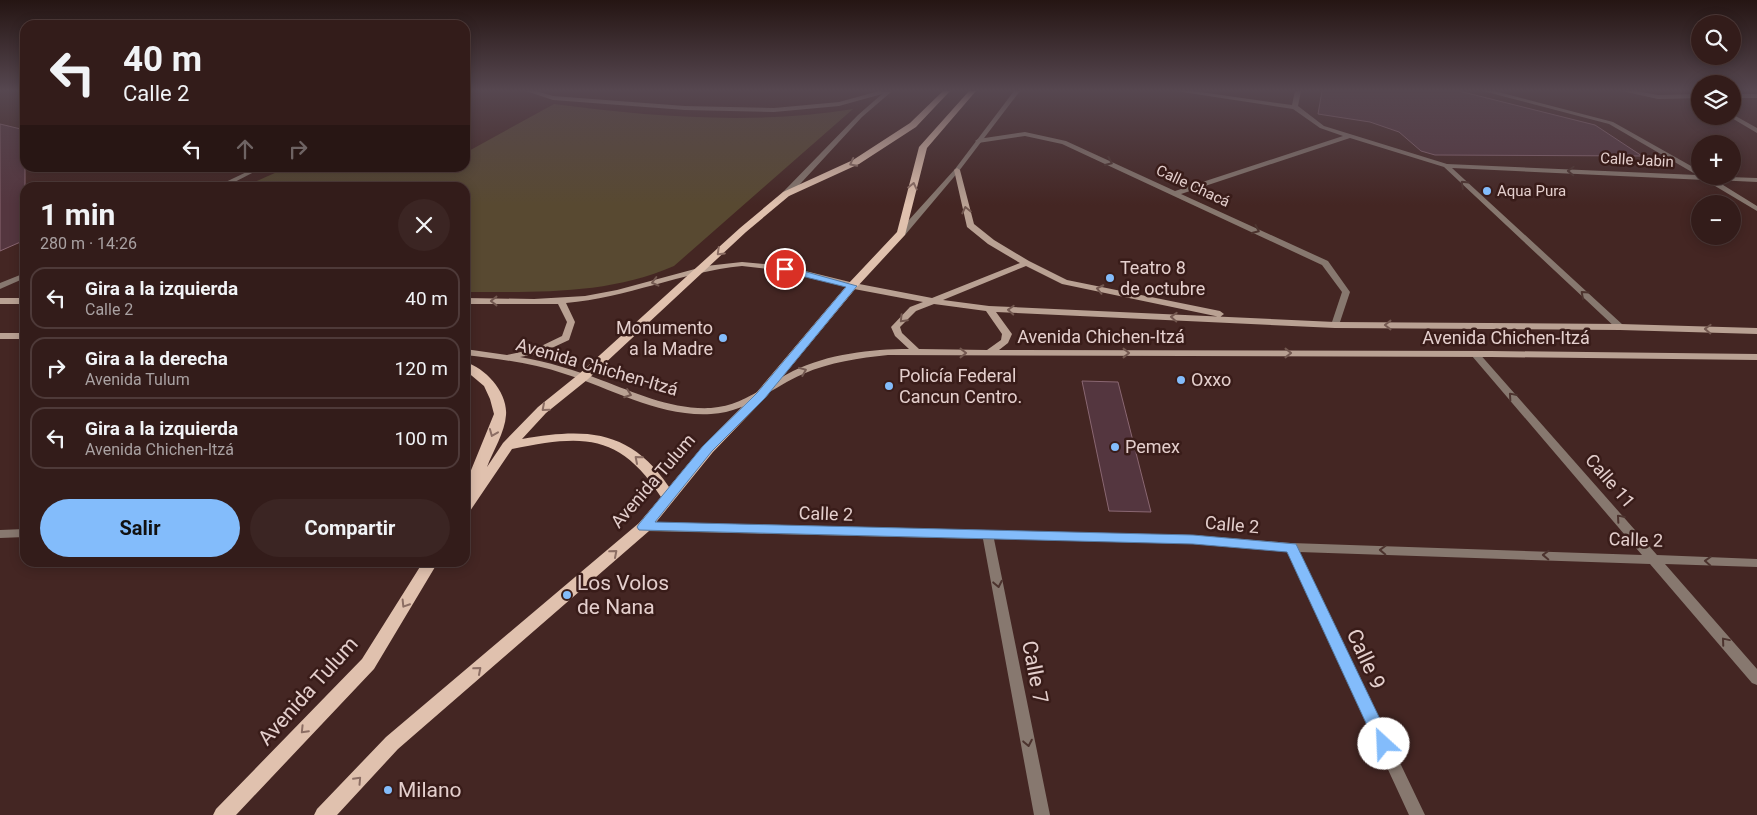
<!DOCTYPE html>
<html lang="es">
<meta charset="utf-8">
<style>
body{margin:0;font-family:Roboto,sans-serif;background:#3b2523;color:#f1f3f6;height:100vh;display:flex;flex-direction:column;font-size:19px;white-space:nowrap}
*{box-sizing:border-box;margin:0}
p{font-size:16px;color:#a9a1a2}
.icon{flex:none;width:28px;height:28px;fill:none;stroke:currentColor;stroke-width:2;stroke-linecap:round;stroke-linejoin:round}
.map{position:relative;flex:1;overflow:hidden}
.panel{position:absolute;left:20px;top:182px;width:450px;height:385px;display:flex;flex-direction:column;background:#331c1a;border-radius:15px;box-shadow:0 2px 12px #0003,0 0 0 1px #4e3a39}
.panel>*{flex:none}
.guide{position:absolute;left:20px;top:20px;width:450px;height:152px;border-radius:15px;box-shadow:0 2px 12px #0003,0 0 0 1px #4e3a39;background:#331c1a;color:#f1f3f6;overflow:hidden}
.tools{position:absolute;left:1691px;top:15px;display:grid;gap:10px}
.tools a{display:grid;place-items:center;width:50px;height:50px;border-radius:50%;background:#331c1a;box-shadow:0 2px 12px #0003,0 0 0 1px #4e3a39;font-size:25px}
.pin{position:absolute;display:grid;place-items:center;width:42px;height:42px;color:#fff;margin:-21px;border:2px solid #fff;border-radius:50%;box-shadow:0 1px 5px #0007}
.me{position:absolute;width:55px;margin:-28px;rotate:335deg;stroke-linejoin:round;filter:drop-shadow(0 0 4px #0008)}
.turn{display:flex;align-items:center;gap:18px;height:105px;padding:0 20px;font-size:22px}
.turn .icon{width:65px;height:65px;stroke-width:2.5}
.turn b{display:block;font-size:35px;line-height:42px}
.lanes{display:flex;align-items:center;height:48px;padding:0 20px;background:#0003;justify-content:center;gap:25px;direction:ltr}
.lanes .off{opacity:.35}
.round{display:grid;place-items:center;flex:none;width:52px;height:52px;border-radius:26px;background:#3b2523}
.summary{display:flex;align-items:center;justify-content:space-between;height:85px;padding:0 20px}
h1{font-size:30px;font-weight:700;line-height:38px}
.action{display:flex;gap:10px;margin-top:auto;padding:10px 20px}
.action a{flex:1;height:58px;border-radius:30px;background:#83bcfb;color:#111;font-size:20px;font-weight:700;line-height:58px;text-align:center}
.action a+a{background:#3b2523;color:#f1f3f6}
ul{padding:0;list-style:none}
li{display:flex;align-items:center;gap:15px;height:62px;margin:0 10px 8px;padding:0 10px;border:2px solid #4e3a39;border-radius:15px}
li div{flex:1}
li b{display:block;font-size:19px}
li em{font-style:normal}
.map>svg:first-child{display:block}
.green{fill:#584931}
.building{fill:#54363f;stroke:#8a6772}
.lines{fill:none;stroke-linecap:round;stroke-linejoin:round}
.minor{fill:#87786f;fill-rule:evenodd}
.tertiary{fill:#87786f;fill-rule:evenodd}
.secondary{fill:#b9a193;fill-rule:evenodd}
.primary{fill:#e0c1ae;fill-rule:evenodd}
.oneway{stroke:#4c332e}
.oneway2{stroke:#8c6e64}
.oneway3{stroke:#735850}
.route{fill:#83bcfb;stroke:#557aa3}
.poi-dot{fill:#83bcfb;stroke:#391c19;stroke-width:2}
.labels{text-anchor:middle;stroke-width:5;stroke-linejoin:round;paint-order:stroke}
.far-street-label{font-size:15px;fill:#e4cfcd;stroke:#391c19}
.far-poi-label{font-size:15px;fill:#e4cfcd;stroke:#391c19;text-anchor:start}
.poi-label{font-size:18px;fill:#e4cfcd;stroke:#391c19;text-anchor:start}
.street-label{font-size:18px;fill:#e4cfcd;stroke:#391c19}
.near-poi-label{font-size:21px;fill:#e4cfcd;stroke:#391c19;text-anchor:start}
.near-street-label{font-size:21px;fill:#e4cfcd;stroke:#391c19}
</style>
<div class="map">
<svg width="1757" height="815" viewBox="0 0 1757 815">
<rect width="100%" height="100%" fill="#442623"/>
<!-- green -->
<path class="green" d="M 554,104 C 652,117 756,125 853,109 L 674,266 C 608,295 535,292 465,292 L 465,188 L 243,187 L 286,168 L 465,168 L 465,153 Z"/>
<!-- building -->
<g class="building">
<polygon points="1322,91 1459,91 1595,125 1642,156 1435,155 1421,151 1399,132 1370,122 1318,114"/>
<polygon points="0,124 25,130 25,240 0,251"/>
<polygon points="1082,381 1118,382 1151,512 1109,511"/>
</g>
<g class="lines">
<!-- minor -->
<g class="minor">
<polygon points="1176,91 1193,91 1292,105 1295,91 1301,91 1298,106 1324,126 1447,164 1697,175 1609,124 1483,91 1494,91 1613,122 1700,171 1700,176 1757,178 1757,182 1715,180 1757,206 1757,211 1705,180 1452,168 1623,325 1624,327 1620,330 1617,329 1444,167 1350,138 1181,194 1328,261 1350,292 1339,325 1335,328 1331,325 1342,292 1322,265 1062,144 1025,136 978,143 975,141 978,139 1025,132 1066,141 1175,191 1343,136 1320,128 1293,109"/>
<polygon points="1622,91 1636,91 1658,95 1700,94 1700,98 1658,99"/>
<rect x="1732" y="94" width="25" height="4"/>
<polygon points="1732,114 1757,128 1757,133 1730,117 1729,116 1732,116"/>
<polygon points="1475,351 1478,352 1657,555 1757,559 1757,567 1665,564 1757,669 1757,685 1752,683 1650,564 1299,552 1425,815 1409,815 1287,551 1193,543 994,539 1050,815 1034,815 983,539 644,531 640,530 638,527 640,524 644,523 1193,535 1291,543 1642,555 1472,356 1470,354"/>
<polygon points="25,529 25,537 0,538 0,530"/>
</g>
<!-- tertiary -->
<g class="tertiary">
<polygon points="526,91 536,91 553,96 685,106 774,108 839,102 879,91 891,92 862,117 789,196 786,196 782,194 783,192 858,115 882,94 839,106 774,112 685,110 553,100"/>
<polygon points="1014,91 1020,91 959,171 905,235 899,235 899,231 955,169"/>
<polygon points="255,168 262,168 223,188 213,188"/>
<polygon points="25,273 25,278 0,289 0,283"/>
</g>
<!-- secondary -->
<g class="secondary">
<path d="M 957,168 L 960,170 L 974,224 L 994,240 L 1029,261 L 1067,280 L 1220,311 L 1224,314 L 1220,317 L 1062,284 L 1026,266 L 943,300 L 989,306 L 1335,322 L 1620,324 L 1757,328 L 1757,334 L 1620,330 L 1335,328 L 996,312 L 1012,334 L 1008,343 L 999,350 L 1491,351 L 1757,354 L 1757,360 L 1491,357 L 888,355 C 859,358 830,362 803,374 C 770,388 749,412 711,414 C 659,417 613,389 565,374 C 533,363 499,359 465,355 L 465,349 L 507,355 L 535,349 L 562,336 L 567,322 L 558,304 L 465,304 L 465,298 L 534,299 L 585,296 L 617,290 L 706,266 L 742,262 L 785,266 L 854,283 L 932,298 L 1020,263 L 988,244 L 967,227 L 954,170 ZM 742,266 L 785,271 L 854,289 L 923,302 L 910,307 L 891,327 L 895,336 L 909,349 C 871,349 828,354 793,371 C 766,385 743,406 711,408 C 672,410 636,393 601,380 C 575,370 548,362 520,357 L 541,353 L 569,340 L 575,322 L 566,303 C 626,298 682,272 742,266 ZM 934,304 L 986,311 L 1002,334 L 1001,340 L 987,350 L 919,349 L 902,333 L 900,327 L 916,311 Z"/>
<rect x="0" y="298" width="25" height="6"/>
<rect x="0" y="333" width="25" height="6"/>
</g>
<!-- primary -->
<g class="primary">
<path d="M 943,91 L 950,91 L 916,127 L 859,164 L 789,196 L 746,232 L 587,380 L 546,413 L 522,439 C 586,428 630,429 669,487 L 703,446 L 757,392 L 848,284 L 897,232 L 919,147 L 969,91 L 976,91 L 927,148 L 905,235 L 856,288 L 765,398 L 713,452 L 649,531 L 398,749 L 337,815 L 314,815 L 317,809 L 386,737 L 639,523 L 661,497 C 619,432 582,435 512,449 L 470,511 L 465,513 L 465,485 L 494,414 L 490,399 L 484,386 L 465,370 L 465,362 C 486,368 508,393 506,415 C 505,432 493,451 487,467 L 503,443 L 538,407 L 579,374 L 740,228 L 783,192 L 853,160 L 910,123 Z"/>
<polygon points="423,562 438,562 374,669 236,815 213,815 216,809 362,659"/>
</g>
</g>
<!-- one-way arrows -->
<defs><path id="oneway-chevron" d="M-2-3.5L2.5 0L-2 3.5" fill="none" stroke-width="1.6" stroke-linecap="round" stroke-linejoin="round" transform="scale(1.25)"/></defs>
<g class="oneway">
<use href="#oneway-chevron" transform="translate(1109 162) rotate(24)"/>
<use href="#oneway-chevron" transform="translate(1571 171) rotate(-178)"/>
<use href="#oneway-chevron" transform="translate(1464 184) rotate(-137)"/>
<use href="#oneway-chevron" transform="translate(1256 230) rotate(25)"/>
<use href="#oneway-chevron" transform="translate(1584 294) rotate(-138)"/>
<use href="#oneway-chevron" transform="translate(1512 396) rotate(-131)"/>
<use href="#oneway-chevron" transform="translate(1620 518) rotate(-131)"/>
<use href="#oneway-chevron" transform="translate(1383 550) rotate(-178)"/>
<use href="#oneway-chevron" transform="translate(1546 555) rotate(-178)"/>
<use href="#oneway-chevron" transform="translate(1708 561) rotate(-177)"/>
<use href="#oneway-chevron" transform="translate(998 584) rotate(79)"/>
<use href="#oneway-chevron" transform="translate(1725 641) rotate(-130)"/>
<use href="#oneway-chevron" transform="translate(1028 743) rotate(79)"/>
</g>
<g class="oneway2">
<use href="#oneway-chevron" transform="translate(853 163) rotate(153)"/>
<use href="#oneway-chevron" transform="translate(913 186) rotate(-77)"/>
<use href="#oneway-chevron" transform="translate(720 252) rotate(136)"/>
<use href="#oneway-chevron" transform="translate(545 408) rotate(139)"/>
<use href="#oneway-chevron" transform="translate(493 433) rotate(112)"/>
<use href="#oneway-chevron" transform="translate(638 459) rotate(-139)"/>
<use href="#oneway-chevron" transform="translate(614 553) rotate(-41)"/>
<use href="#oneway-chevron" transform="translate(405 604) rotate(122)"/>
<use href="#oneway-chevron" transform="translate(478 670) rotate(-41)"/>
<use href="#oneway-chevron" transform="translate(304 730) rotate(134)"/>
<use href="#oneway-chevron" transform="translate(358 780) rotate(-47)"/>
</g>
<g class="oneway3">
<use href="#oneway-chevron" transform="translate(966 210) rotate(-103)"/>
<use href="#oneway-chevron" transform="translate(655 282) rotate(166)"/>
<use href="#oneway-chevron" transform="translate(1100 289) rotate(-168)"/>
<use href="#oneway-chevron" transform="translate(494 301) rotate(180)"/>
<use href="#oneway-chevron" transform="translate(1011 310) rotate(-177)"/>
<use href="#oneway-chevron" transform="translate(1174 317) rotate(-177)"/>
<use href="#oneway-chevron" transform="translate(903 319) rotate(134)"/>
<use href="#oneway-chevron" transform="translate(1388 325) rotate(-180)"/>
<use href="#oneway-chevron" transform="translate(1708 329) rotate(-178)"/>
<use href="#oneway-chevron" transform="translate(963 353)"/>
<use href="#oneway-chevron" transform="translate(1126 353)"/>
<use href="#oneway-chevron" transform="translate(1288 353)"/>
<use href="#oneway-chevron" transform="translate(803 371) rotate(-22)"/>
<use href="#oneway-chevron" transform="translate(628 394) rotate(20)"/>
</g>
<!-- sky -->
<linearGradient id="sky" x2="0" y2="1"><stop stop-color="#251513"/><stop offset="0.44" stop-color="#564750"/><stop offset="1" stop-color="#564750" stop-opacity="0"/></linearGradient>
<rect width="1757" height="205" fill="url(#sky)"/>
<!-- route -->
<polygon class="route" points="785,266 857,286 765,398 712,451 655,522 1193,535 1296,544 1392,744 1390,749 1384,751 1378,749 1287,552 1193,544 639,530 637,527 639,524 703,446 757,393 846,287 781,271 780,269"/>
<!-- markers -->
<g class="poi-dot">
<circle cx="1487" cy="191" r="5"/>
<circle cx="1110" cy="278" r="5"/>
<circle cx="723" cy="338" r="5"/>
<circle cx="1181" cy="380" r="5"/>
<circle cx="889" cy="386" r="5"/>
<circle cx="1115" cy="447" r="5"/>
<circle cx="567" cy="595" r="5"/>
<circle cx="388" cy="790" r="5"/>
</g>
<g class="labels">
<!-- far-street labels -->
<g class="far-street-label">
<text transform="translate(1637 160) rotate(3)" y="5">Calle Jabin</text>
<text transform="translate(1193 186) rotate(25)" y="5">Calle Chacá</text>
</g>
<!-- far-poi labels -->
<g class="far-poi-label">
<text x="1497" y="196">Aqua Pura</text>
</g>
<!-- poi labels -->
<g class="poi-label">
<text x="1120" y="274">Teatro 8<tspan x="1120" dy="21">de octubre</tspan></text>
<text x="713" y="334" text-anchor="end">Monumento<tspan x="713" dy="21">a la Madre</tspan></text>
<text x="899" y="382">Policía Federal<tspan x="899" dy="21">Cancun Centro.</tspan></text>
<text x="1191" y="386">Oxxo</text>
<text x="1125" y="453">Pemex</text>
</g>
<!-- street labels -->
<g class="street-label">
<text x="1101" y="343">Avenida Chichen-Itzá</text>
<text x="1506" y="344">Avenida Chichen-Itzá</text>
<text transform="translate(597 367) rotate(16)" y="6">Avenida Chichen-Itzá</text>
<text transform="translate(653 481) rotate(-49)" y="6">Avenida Tulum</text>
<text transform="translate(1610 481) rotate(49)" y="6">Calle 11</text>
<text transform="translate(826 514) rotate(2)" y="6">Calle 2</text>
<text transform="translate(1232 525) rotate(5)" y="6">Calle 2</text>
<text transform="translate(1636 540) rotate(2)" y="6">Calle 2</text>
</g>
<!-- near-poi labels -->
<g class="near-poi-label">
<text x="577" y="590">Los Volos<tspan x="577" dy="24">de Nana</tspan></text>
<text x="398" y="797">Milano</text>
</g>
<!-- near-street labels -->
<g class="near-street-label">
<text transform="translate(1366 659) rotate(65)" y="7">Calle 9</text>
<text transform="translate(1035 672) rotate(79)" y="7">Calle 7</text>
<text transform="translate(308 691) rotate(-48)" y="7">Avenida Tulum</text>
</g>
</g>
</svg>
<div class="tools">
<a><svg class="icon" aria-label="search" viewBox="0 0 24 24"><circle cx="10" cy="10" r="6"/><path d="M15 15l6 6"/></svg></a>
<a><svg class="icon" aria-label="layers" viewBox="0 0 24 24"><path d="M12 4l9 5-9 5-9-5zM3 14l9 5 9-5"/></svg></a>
<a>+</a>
<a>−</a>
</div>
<div class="pin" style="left:785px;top:269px;background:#d93025"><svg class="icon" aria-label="arrive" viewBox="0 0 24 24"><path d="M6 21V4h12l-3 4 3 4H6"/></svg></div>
<svg class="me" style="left:1384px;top:744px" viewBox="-20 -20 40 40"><circle r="19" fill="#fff"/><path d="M0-13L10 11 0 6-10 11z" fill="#83bcfb"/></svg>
<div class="guide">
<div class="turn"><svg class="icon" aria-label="left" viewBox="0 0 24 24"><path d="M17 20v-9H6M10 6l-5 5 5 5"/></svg><div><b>40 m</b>Calle 2</div></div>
<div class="lanes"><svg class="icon" aria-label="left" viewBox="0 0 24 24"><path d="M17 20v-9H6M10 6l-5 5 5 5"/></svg><svg class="icon off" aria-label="ahead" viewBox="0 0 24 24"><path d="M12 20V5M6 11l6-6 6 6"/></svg><svg class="icon off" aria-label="right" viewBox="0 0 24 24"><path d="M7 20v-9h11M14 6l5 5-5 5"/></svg></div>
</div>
<section class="panel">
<div class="summary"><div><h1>1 min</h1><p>280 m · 14:26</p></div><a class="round"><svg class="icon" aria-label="close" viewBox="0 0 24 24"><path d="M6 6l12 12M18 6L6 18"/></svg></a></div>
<ul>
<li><svg class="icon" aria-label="left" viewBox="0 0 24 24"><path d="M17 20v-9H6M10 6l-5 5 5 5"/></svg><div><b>Gira a la izquierda</b><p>Calle 2</p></div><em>40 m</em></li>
<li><svg class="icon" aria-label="right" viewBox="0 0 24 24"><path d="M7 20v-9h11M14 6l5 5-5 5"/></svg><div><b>Gira a la derecha</b><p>Avenida Tulum</p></div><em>120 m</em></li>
<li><svg class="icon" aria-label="left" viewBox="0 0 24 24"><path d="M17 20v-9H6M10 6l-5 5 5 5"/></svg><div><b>Gira a la izquierda</b><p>Avenida Chichen-Itzá</p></div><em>100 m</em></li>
</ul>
<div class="action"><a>Salir</a><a>Compartir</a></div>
</section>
</div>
